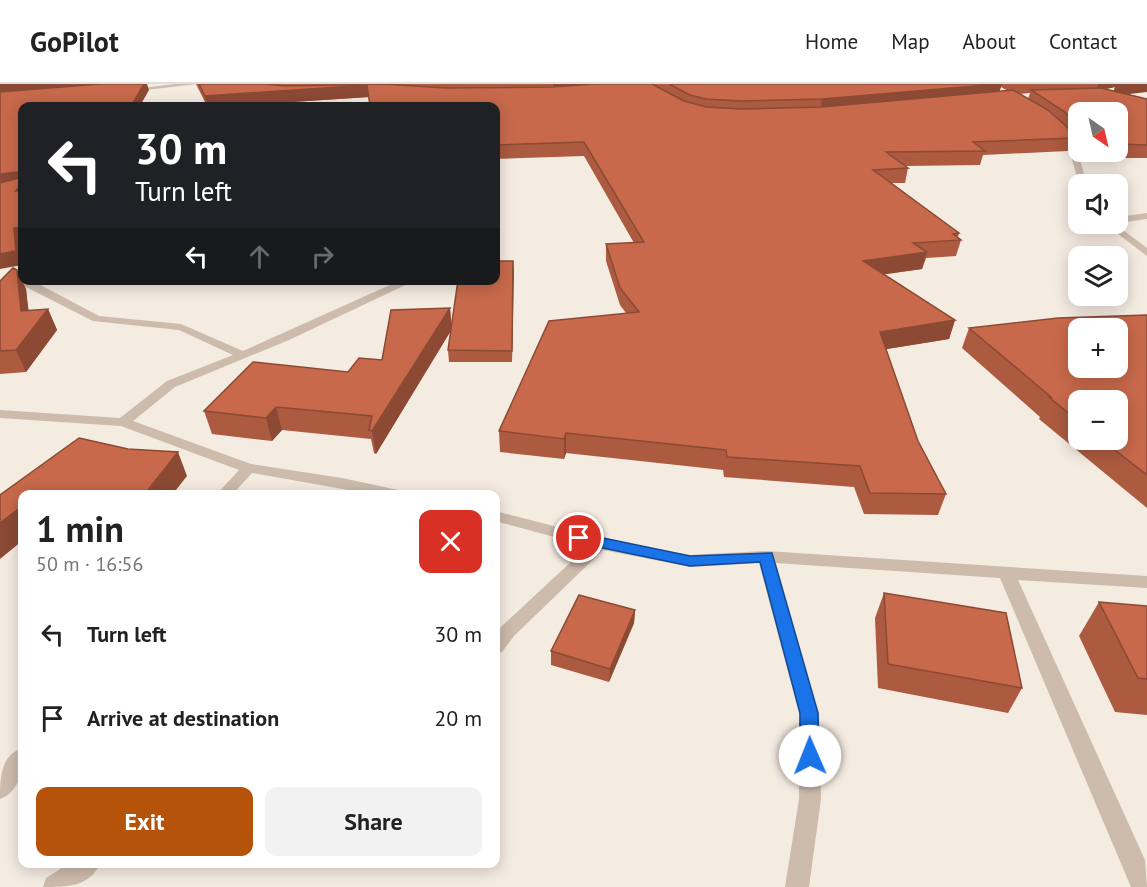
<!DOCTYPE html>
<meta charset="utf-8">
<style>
body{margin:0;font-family:"PT Sans",sans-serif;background:#f2f2f2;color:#222;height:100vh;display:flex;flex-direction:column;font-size:22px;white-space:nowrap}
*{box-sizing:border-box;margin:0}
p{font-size:20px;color:#767676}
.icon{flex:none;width:33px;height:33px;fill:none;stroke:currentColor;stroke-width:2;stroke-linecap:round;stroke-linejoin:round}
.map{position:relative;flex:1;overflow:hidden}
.drawer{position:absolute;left:18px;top:406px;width:482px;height:378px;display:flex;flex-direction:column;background:#fff;border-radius:12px;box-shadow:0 3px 15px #0003}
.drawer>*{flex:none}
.top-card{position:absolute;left:18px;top:18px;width:482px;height:183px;border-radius:12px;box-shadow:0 3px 15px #0003;background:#202124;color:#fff;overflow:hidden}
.needle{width:39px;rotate:146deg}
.buttons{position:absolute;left:1068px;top:18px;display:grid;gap:12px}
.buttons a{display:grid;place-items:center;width:60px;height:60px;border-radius:12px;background:#fff;box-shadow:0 3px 15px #0003;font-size:30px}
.pin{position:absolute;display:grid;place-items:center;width:51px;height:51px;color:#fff;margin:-26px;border:3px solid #fff;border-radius:50%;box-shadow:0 2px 6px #0007}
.me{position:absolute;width:66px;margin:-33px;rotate:359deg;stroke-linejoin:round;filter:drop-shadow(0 0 4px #0008)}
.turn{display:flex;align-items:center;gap:21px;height:126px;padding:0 18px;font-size:27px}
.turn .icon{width:78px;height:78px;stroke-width:2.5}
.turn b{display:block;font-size:42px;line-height:51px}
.lanes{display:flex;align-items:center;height:57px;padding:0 18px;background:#0003;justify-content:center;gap:30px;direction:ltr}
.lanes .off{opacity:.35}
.round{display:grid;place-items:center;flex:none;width:63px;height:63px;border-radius:12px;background:#f2f2f2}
.head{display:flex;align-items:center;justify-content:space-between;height:102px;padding:0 18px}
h1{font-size:36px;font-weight:600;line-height:45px}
.primary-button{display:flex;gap:12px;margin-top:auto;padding:12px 18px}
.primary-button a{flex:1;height:69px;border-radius:12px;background:#b45309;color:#fff;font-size:24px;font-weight:600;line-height:69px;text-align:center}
.primary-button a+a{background:#f2f2f2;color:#222}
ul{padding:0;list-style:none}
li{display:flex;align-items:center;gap:18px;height:84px;padding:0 18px}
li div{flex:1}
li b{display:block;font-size:22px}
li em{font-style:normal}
header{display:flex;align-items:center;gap:36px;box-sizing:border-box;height:84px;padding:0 30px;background:#fff;border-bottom:2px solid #e0e0e0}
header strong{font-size:28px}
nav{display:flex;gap:33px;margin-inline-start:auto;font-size:21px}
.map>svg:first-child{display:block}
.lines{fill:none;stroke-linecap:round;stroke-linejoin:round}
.minor{fill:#cdbbac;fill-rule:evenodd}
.wall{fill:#ac5a40;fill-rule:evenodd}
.shaded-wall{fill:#8c4a34}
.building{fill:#c8694b;stroke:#8c4a34;stroke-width:1.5;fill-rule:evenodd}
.route{fill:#1a73e8;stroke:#114b97;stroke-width:1.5}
</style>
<header>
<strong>GoPilot</strong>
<nav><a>Home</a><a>Map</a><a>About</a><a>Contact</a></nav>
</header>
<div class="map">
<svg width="1147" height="803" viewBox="0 0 1147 803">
<rect width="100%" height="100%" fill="#f4ebe1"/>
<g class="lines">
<!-- minor -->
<g class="minor">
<polygon points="175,0 197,0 129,8 126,6"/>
<polygon points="1056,44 1060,44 1077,65 1087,100 1079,100 1069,65"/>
<polygon points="1147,129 1147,135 1118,139 1118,133"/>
<polygon points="1105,140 1115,140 1147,164 1147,172"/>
<polygon points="22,194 22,196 31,196 99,232 181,240 243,267 401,196 416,196 289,256 175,303 133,337 251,380 342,394 398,406 406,411 376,411 252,389 232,411 216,411 239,386 121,342 0,334 0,326 120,334 167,297 233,271 179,246 93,237 22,201"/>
<polygon points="495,427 600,454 690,471 766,467 1147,492 1147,504 1018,496 1145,776 1147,803 1131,803 1000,494 776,479 819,629 821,715 809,803 785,803 799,715 799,629 759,479 690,483 603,466 514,552 502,568 495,570 495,550 502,542 588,462 495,437"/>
<path d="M 22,664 C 24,683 21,707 0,715 C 0,695 0,672 22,664 Z"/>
<path d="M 68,780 L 100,780 C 89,803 66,803 43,803 L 46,794 Z"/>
</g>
</g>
<!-- wall -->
<g class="wall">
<path d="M 196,0 L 1147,0 L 1128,10 L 1147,15 L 1147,74 L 1100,74 L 1092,68 L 1118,68 L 1118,28 L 1078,28 L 1078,64 L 1073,54 L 1068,67 L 983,71 L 980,81 L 905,82 L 908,84 L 905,99 L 892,99 L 959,149 L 958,153 L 961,156 L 956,172 L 926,174 L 922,185 L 884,190 L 955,236 L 949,255 L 886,265 L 918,357 L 946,410 L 938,431 L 864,430 L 854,403 L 724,393 L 723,386 L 566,369 L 564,375 L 500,368 L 499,347 L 626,229 L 620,221 L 606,177 L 606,160 L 634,159 L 584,72 L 495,75 L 495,22 L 370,22 L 369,13 L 229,22 L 207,22 ZM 1001,3 L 1008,7 L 999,8 ZM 1115,3 L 1114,7 L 1106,5 ZM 1030,9 L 1028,15 L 1019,10 Z"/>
<polygon points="513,177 512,278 449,278 448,266 451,246 376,370 374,369 371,355 282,346 272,357 212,350 204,327 348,288 382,276 450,224 451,242"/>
<polygon points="17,186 26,205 28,227 48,225 57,246 26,288 0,290 0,197"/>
<path d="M 1147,231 L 1147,424 L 1039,335 L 1040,333 L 962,264 L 969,244 ZM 1078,316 L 1118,356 L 1078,356 Z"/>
<polygon points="884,509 1022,604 1008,629 878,604 875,534"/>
<polygon points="1099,518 1147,522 1147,631 1115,628 1079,552"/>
<polygon points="635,526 634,539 609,598 551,581 551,567"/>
</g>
<!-- shaded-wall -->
<g class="shaded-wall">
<polygon points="0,0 138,0 0,10"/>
<polygon points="144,0 147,0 149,6 140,22 86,22"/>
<polygon points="553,0 643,0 553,6"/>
<polygon points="1002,0 998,11 820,27 822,15"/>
<polygon points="1098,0 1147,0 1147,8 1112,12 1115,3 1096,7"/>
<polygon points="367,1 369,13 229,22 207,22 205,12"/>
<polygon points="17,88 22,99 22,119 0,103 0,90"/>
<polygon points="22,143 22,158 20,158 22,181 0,185 0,170 14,144"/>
<polygon points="927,168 922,185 859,194 863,177"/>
<polygon points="513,177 514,187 512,278 512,267"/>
<polygon points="17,186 26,205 31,247 48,225 57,246 26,288 16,266 21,227"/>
<polygon points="450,224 452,245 376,370 372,347"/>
<polygon points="955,236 949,255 875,267 880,248"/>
<polygon points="276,323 282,346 272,357 266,334"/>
<polygon points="566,349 566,369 564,375 564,355"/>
<polygon points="178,368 187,392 172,411 144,411"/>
<polygon points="21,423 22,425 22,457 0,475 0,439"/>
<polygon points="635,526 634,539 609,598 610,585"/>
</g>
<!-- building -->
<g class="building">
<polygon points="100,0 144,0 133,19 87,22 22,22 22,99 16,107 22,106 22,143 14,144 16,167 0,170 0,99 19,94 17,88 0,90 0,8"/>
<polygon points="199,0 266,0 285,2 384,0 445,4 553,3 594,0 652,0 684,17 706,23 741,25 822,23 1013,6 1048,26 1067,43 1073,54 973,58 985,67 886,68 908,84 873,86 959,149 953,150 961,156 913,159 927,168 863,177 955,236 880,248 918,357 946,410 870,409 860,382 727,373 726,366 566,349 564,355 499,347 549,237 639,228 620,204 606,160 644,158 584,58 495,61 495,22 480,22 480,20 411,22 370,22 367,1 205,12"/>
<polygon points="669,0 998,0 822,15 742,17 706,15 690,11"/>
<polygon points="1101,4 1147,15 1147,61 1118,60 1118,28 1078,28 1078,43 1065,28 1031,6"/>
<polygon points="495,177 513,177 512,267 448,266 458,196 495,196"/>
<polygon points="13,184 17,186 21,227 48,225 16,266 0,267 0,197"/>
<polygon points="450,224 372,347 369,346 372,332 276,323 266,334 204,327 253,278 348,288 359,274 382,276 391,226"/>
<path d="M 1147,231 L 1147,391 L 1102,356 L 1118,356 L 1118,316 L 1078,316 L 1078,337 L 1049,313 L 1051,313 L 969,244 L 1058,234 ZM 1078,244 L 1118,244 L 1118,284 L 1078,284 Z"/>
<polygon points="79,354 128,365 178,368 144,411 22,411 22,423 21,423 0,439 0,411"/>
<polygon points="884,509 1006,529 1022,604 888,580"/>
<polygon points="579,511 635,526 610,585 551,567"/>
<polygon points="1099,518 1147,522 1147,595 1138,594"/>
</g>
<!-- route -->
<polygon class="route" points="579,449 690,472 772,469 818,629 819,672 817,678 810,681 803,678 800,672 800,629 760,478 690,482 574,458 571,454"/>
</svg>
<div class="buttons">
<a><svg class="needle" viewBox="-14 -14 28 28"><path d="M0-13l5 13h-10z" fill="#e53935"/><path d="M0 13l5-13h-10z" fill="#767676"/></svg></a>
<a><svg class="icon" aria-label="sound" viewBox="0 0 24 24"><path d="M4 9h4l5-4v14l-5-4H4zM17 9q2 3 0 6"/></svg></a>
<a><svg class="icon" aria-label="layers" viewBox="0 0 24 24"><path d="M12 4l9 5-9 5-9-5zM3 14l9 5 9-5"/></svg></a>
<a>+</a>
<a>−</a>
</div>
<div class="pin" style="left:579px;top:454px;background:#d93025"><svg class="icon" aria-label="arrive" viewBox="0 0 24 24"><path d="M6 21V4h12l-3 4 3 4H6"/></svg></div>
<svg class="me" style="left:810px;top:672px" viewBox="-20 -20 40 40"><circle r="19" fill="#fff"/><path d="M0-13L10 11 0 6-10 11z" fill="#1a73e8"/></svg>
<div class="top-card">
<div class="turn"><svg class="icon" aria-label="left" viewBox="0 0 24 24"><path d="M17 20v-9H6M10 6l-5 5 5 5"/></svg><div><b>30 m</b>Turn left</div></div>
<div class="lanes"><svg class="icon" aria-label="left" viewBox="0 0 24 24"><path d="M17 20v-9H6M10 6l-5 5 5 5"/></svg><svg class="icon off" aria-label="ahead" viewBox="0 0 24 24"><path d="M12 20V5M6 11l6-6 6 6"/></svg><svg class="icon off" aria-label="right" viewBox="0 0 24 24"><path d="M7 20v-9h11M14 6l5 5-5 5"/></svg></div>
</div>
<section class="drawer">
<div class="head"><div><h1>1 min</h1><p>50 m · 16:56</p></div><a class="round" style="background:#d93025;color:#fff"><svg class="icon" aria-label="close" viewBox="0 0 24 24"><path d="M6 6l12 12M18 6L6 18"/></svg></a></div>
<ul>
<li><svg class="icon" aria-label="left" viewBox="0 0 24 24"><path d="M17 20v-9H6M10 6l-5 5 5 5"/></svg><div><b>Turn left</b></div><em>30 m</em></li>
<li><svg class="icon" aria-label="arrive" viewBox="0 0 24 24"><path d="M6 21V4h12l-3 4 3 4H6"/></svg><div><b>Arrive at destination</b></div><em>20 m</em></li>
</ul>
<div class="primary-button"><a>Exit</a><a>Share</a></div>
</section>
</div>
